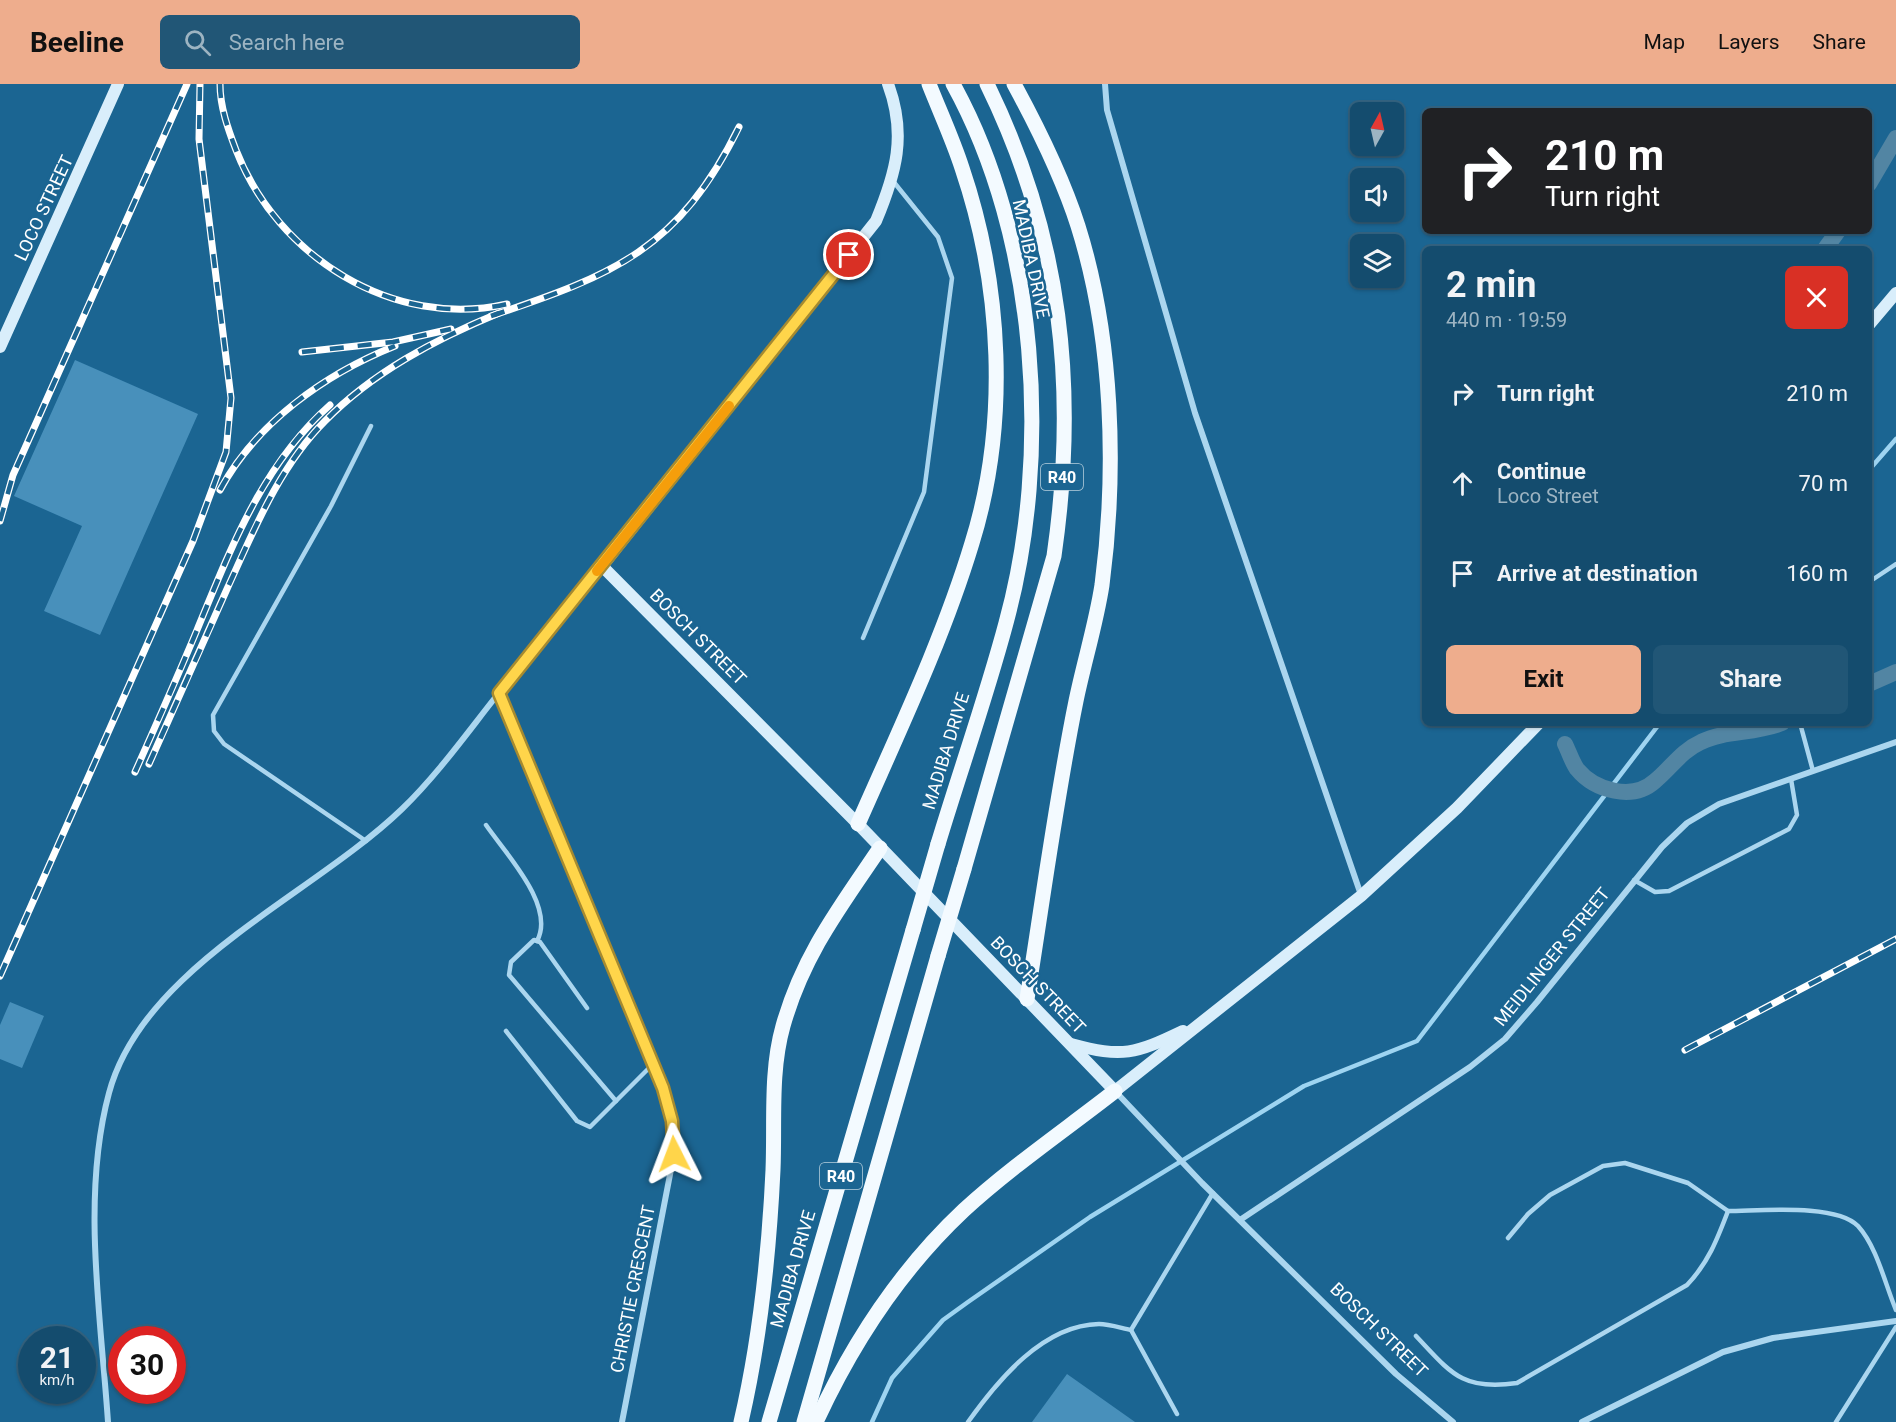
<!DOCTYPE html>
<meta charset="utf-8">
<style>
body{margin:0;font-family:Roboto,sans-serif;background:#215676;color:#f1f3f6;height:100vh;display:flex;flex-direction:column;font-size:22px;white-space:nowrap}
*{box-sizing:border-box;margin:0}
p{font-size:20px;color:#9db4c2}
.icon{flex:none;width:33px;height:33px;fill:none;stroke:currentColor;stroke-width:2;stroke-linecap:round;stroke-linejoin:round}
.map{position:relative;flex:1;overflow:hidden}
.details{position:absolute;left:1422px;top:162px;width:450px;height:480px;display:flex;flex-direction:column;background:#144c6e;border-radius:9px;box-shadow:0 2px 4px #0004,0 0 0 2px #336381}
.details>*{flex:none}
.banner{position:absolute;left:1422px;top:24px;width:450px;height:126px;border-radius:9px;box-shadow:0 2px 4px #0004,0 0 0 2px #336381;background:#202124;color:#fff;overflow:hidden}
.needle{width:39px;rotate:8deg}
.tools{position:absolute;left:1350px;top:18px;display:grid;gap:12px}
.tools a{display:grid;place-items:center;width:54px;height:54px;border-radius:9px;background:#144c6e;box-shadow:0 2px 4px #0004,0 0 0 2px #336381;font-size:30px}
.speed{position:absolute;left:18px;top:1242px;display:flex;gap:12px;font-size:30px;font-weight:700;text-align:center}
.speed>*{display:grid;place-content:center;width:78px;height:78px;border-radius:50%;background:#144c6e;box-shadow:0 2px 4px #0004,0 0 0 2px #336381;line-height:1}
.speed small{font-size:15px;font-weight:400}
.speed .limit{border:9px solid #d22;background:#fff;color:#111}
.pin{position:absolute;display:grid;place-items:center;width:51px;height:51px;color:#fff;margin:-26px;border:3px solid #fff;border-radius:50%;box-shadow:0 2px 6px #0007}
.me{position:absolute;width:66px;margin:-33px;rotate:357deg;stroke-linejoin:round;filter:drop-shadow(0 0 4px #0008)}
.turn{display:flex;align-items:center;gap:21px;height:126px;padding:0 24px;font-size:27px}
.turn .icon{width:78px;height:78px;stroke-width:2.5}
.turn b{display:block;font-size:42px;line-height:51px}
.round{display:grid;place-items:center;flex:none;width:63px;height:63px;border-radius:9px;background:#215676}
.overview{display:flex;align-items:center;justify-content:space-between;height:102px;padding:0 24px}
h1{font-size:36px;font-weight:700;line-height:45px}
.primary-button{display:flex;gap:12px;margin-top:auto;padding:12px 24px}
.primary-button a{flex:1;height:69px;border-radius:9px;background:#eead8d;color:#111;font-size:24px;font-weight:700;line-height:69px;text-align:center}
.primary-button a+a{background:#215676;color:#f1f3f6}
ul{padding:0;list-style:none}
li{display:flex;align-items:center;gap:18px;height:90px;padding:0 24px}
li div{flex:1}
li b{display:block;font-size:22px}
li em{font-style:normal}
header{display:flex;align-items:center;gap:36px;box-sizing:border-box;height:84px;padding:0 30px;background:#eead8d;color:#111}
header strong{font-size:28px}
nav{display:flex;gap:33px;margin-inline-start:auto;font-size:21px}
.search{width:420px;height:54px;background:#215676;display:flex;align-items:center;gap:15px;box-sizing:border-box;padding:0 21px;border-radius:9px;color:#9db4c2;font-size:22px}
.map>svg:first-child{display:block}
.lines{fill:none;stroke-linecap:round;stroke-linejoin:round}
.stream{stroke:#9ed4f1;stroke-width:4.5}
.canal{stroke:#5285a3;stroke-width:16}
.building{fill:#4890bb}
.lane{stroke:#abd6ef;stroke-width:4.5}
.street{stroke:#abd6ef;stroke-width:6}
.secondary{stroke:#d9eefb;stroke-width:12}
.primary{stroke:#f3faff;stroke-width:15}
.rail-casing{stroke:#fff;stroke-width:7}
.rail{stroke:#1b6592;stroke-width:4.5;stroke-dasharray:14;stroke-linecap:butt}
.primary-bridge{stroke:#f3faff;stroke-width:15}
.route-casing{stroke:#a68a30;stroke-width:15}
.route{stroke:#ffd54a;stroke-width:10}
.slow{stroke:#f59e0b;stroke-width:10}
.labels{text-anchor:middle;stroke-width:5;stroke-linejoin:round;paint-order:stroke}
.shield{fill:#1b6592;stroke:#bbd1de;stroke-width:1.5}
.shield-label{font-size:16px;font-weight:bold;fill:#fff}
.street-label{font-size:18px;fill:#fff;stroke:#1b6592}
</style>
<header>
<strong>Beeline</strong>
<div class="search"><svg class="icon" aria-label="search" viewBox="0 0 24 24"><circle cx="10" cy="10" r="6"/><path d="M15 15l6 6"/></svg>Search here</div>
<nav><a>Map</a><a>Layers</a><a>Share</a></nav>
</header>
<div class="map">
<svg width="1896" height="1338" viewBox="0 0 1896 1338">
<rect width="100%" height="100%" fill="#1b6592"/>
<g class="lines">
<!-- stream -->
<g class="stream">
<polyline points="1869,386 1896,355"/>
<polyline points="872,1338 892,1294 943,1236 968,1218 1090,1133 1304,1002 1417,957 1660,639"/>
</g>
<!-- canal -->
<g class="canal">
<polyline points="1869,100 1896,54"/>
<polyline points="1825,165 1838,147"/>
<polyline points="1869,600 1896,588"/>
<path d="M 1565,660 C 1569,668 1572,678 1577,685 C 1595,707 1633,717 1655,697 C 1671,684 1681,667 1701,658 C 1725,646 1756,650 1782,639"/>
</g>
</g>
<!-- building -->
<g class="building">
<polygon points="75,276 198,330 100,551 44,527 82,442 14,412"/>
<polygon points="10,918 44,932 22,984 0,975 0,941"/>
<polygon points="1067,1290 1135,1338 1032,1338"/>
</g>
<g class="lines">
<!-- lane -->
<g class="lane">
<polyline points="1869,498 1896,480"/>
<polyline points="863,554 924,408 952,194 938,153 893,97"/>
<polyline points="1800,639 1813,687"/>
<path d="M 486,741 C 506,770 556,822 537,857"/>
<polyline points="366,757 224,660 214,647 213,631 331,422 371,342"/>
<polyline points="1634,796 1655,808 1669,807 1789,745 1797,731 1791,695"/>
<polyline points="587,924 540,858 534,856 511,878 509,891 616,1017"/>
<polyline points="506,947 577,1037 590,1043 653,980"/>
<polyline points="1508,1154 1528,1130 1550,1111 1603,1082 1625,1079 1688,1099 1728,1127"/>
<polyline points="1131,1246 1213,1109"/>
<path d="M 1416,1252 C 1451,1289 1462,1307 1517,1299 L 1687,1201 C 1708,1179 1717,1156 1728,1127 C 1759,1127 1836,1119 1858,1142 C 1877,1163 1885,1200 1896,1226"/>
<path d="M 968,1338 C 998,1296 1043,1241 1099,1240 C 1109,1240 1121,1244 1131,1246 L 1177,1330"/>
<polyline points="1836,1338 1896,1243"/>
</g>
<!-- street -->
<g class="street">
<polyline points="1105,0 1107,26 1195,329 1361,811"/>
<polyline points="499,609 663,1004 672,1037 674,1070 622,1338"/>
<polyline points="1115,1007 1202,1099 1396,1290 1453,1338"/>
<polyline points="1240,1136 1470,983 1505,955 1537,918 1662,763 1687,739 1719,720 1896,658"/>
<path d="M 108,1338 C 101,1233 81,1112 109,1009 C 143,882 312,812 402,725 C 438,690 467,649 498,610 C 532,567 567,525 602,482"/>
<polyline points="1582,1338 1723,1268 1773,1254 1896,1237"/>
</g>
<!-- secondary -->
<g class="secondary">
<path d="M 888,0 C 907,51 896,89 876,137 L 602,482 L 858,740 L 1115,1007 L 1361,812 L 1457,724 L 1539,639"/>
<polyline points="1869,241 1896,209"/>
<polyline points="0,263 118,0"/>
<path d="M 1071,960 C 1123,974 1135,970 1183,947"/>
</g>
<!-- primary -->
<g class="primary">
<path d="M 1014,0 C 1039,46 1062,92 1078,142 C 1113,253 1117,386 1102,501 C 1096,540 1084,578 1076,617 C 1056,715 1043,815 1027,915"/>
<path d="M 858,740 C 898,649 943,555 972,459 C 1009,340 1002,202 962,84 C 953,56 940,28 929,0"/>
<path d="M 938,760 C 960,687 986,614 1006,539 C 1052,371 1038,154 953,0"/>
<path d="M 964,785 L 1054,472 C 1078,305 1062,153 987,0"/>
<path d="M 741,1338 C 760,1256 769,1171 773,1086 C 775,1039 770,988 783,942 C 803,871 840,823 880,764"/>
<polyline points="769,1338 913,846"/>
<polyline points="804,1338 938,872"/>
<path d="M 816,1338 C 852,1260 901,1185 964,1126 C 1011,1083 1065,1046 1115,1007"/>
</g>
<!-- rail casing -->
<g class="rail-casing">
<g id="rail">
<path d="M 220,0 C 220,23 228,45 236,66 C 277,172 393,246 507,220"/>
<path d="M 491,232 C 614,191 679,165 739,43"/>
<polyline points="302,268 393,258 451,245"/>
<path d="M 220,406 C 256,339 325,290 395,262"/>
<polyline points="0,437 13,391 187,0"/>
<path d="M 149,680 C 175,622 201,564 227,505 C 254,446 279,383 325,337 C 373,288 436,255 499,229"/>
<path d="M 135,688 C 156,641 177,594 197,546 C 231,464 262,381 330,321"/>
<polyline points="0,892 193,457 226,368 231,314 199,55 200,0"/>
<polyline points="1685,966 1896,855"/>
</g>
</g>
<!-- rail -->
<use href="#rail" class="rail"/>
<!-- primary-bridge -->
<g class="primary-bridge">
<polyline points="913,846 938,760"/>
<polyline points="938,872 964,785"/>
</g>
</g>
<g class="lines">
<!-- route casing -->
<g class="route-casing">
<polyline id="route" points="674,1070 672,1037 663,1004 499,609 849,171"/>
</g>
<!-- route -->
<use href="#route" class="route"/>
<!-- slow -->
<polyline class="slow" points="597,487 729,322"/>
</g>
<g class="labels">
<!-- shield labels -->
<g class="shield">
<rect x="1041" y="380" width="42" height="26" rx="4.5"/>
<rect x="820" y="1079" width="42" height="26" rx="4.5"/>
</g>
<g class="shield-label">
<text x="1062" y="399">R40</text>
<text x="841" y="1098">R40</text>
</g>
<!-- street labels -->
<g class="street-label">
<text transform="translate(44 124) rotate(-65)" y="6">LOCO STREET</text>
<text transform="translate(1031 175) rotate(78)" y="6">MADIBA DRIVE</text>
<text transform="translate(698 553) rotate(45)" y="6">BOSCH STREET</text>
<text transform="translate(946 667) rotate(-73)" y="6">MADIBA DRIVE</text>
<text transform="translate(1552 873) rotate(-51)" y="6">MEIDLINGER STREET</text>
<text transform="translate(1038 901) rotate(46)" y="6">BOSCH STREET</text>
<text transform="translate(793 1185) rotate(-74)" y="6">MADIBA DRIVE</text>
<text transform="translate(633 1205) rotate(-79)" y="6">CHRISTIE CRESCENT</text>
<text transform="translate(1379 1246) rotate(44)" y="6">BOSCH STREET</text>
</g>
</g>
</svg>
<div class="tools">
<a><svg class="needle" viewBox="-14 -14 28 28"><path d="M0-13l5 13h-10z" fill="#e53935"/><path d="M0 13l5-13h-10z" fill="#9db4c2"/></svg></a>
<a><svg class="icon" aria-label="sound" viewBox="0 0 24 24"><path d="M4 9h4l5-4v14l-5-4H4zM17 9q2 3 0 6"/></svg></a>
<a><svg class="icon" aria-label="layers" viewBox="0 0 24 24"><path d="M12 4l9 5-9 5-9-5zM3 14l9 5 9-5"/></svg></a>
</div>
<div class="speed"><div>21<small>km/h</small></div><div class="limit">30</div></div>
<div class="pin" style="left:849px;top:171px;background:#d93025"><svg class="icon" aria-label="arrive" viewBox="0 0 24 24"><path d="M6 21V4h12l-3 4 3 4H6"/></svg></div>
<svg class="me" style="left:674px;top:1070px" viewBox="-20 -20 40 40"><path d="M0-17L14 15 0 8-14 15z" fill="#ffd54a" stroke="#fff" stroke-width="4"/></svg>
<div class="banner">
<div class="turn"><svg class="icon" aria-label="right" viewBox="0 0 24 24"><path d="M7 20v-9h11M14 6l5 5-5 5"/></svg><div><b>210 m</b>Turn right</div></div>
</div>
<section class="details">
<div class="overview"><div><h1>2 min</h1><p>440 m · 19:59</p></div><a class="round" style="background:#d93025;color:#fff"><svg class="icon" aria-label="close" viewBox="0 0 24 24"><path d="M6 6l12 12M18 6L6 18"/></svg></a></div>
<ul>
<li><svg class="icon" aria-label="right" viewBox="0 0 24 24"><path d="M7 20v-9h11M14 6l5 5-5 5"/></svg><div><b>Turn right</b></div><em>210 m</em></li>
<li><svg class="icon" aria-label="ahead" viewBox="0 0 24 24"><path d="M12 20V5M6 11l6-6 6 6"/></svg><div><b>Continue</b><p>Loco Street</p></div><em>70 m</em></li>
<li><svg class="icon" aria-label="arrive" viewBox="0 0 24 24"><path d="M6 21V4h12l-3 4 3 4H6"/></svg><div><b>Arrive at destination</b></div><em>160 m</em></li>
</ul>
<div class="primary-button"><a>Exit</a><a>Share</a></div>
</section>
</div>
